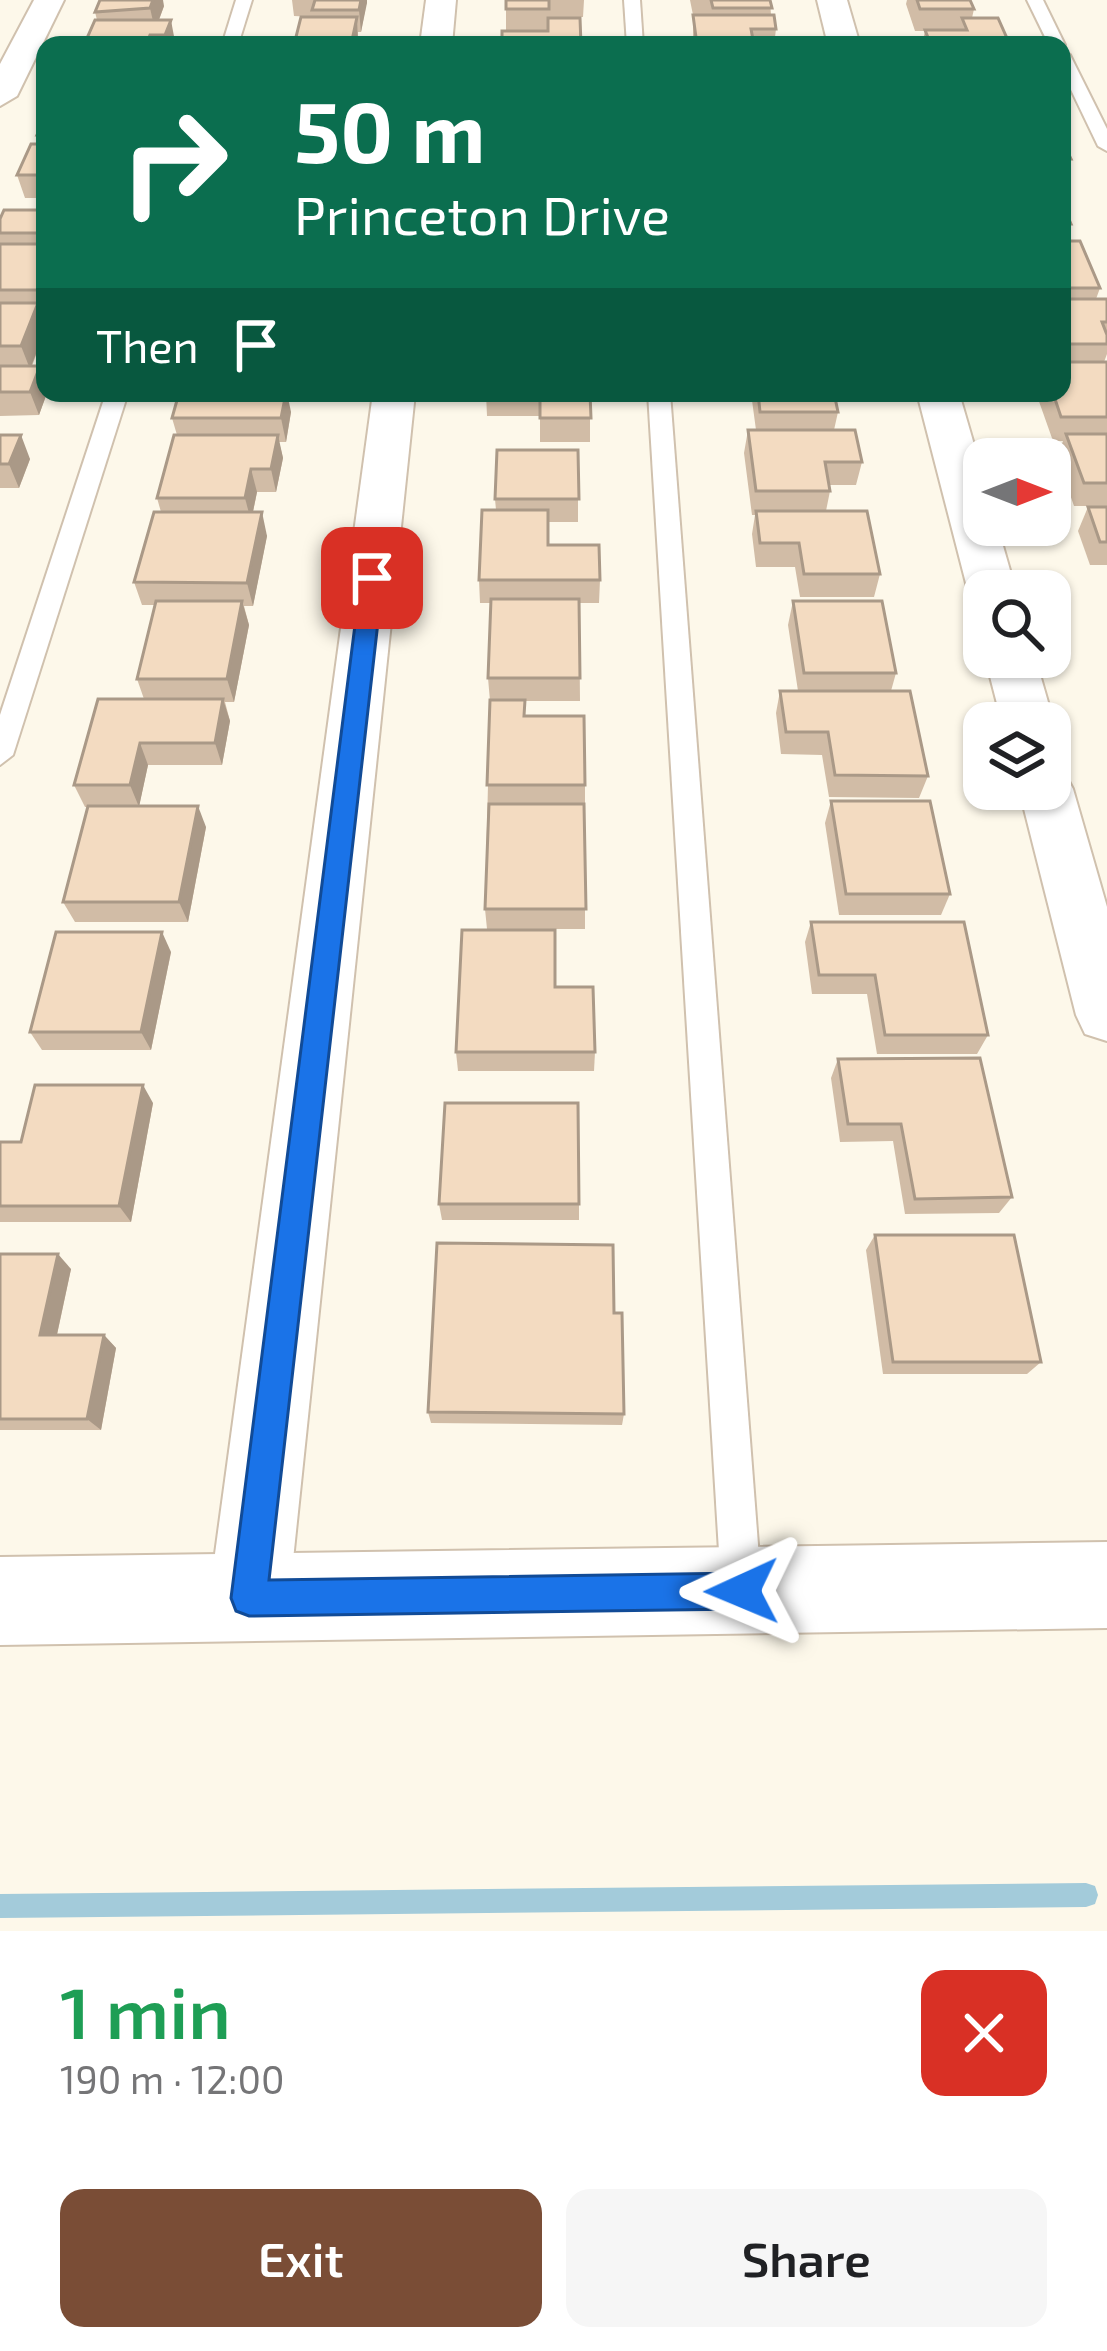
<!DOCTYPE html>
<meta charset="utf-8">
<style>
body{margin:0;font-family:"Exo 2",sans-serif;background:#f6f6f6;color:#202124;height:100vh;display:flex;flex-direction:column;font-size:45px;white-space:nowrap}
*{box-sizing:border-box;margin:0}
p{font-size:39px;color:#757577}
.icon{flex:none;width:66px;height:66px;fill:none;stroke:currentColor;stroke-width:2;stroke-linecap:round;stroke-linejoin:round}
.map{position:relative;height:1931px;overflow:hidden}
.sheet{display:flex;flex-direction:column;background:#fff;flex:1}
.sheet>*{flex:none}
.hud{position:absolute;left:36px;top:36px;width:1035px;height:366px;border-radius:24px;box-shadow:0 3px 9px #0004;background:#0b6e4f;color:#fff;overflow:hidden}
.needle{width:78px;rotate:90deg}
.fabs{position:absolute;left:963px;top:438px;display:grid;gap:24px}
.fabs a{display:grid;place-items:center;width:108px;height:108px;border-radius:24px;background:#fff;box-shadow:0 3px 9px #0004;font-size:60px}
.pin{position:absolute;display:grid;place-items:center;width:102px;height:102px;color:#fff;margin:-51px;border-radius:24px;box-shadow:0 6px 18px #0006}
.me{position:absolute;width:132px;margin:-66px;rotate:269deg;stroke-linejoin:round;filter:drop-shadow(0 0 9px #0008)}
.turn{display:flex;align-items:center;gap:42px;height:252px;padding:0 60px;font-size:54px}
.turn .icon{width:156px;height:156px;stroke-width:2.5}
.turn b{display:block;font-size:84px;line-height:102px}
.then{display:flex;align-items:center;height:114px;padding:0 60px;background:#0003;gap:24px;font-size:45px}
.round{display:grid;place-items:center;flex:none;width:126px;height:126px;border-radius:24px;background:#f6f6f6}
.overview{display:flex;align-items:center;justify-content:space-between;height:204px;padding:0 60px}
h1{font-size:72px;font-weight:600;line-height:90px;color:#1e9e55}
.cta{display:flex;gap:24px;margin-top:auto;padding:24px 60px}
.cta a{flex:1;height:138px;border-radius:24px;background:#7a4d36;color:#fff;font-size:48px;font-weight:600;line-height:138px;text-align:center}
.cta a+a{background:#f6f6f6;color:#202124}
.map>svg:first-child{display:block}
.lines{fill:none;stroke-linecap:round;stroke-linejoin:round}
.stream{fill:#a3cbda;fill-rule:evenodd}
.service-casing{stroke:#d0c1ae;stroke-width:4}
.minor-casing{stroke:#d0c1ae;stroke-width:4}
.tertiary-casing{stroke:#d0c1ae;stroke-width:4}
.service{fill:#fff;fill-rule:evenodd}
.minor{fill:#fff;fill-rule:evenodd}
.tertiary{fill:#fff;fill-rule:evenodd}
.wall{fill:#d1bca6}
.shaded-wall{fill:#aa9987}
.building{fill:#f3dbc1;stroke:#aa9987;stroke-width:3}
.route{fill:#1a73e8;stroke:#114b97;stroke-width:3}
</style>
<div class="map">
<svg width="1107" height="1931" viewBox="0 0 1107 1931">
<rect width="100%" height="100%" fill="#fdf8ea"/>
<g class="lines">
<!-- stream -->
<polygon class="stream" points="1086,1883 1095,1886 1098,1895 1095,1904 1086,1907 0,1918 0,1894"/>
<!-- service casing -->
<g class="service-casing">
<g id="service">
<polygon points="236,0 252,0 238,45 222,45"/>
<polygon points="624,0 640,0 643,45 627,45"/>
<polygon points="1027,0 1043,0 1065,45 1063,48 1049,45"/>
<polygon points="1062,50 1070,55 1107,129 1107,151 1098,146 1062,71"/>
<polygon points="106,393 128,393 13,755 0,765 0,715"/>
<polygon points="648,393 670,393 761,1584 755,1598 741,1604 727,1598 721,1584"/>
</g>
</g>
<!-- minor casing -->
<g class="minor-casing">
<g id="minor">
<polygon points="34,0 64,0 17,96 0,106 0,64"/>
<polygon points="426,0 456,0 452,45 420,45"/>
<polygon points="817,0 847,0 860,45 828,45"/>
<polygon points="373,393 415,393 289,1598 277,1626 249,1638 221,1626 209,1598"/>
<polygon points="917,393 959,393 984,479 984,525 997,525 1016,591 984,591 984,605 975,603 968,591"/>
<polygon points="985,657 1035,657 1054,723 1050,731 1050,723 1002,723"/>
<polygon points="1050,769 1065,774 1073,789 1107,907 1107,1041 1085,1034 1076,1015 1019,789 1050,789"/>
</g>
</g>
<!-- tertiary casing -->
<g class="tertiary-casing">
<polygon id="tertiary" points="1107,1542 1107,1628 0,1645 0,1557"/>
</g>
<!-- service -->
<use href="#service" class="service"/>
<!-- minor -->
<use href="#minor" class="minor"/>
<!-- tertiary -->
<use href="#tertiary" class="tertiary"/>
</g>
<!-- wall -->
<g class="wall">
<polygon points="292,0 367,0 361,32 358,32 358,45 294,45 313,17 294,16"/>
<polygon points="506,0 584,0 583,17 549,17 581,45 506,31"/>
<polygon points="690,0 770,0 771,15 776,29 774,45 693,45 693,15"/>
<polygon points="907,0 970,0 974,9 972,18 1010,45 922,45 925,31 915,31 906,4"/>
<polygon points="164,6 159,20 175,42 174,45 84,45 97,20 95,12"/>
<polygon points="45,118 45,198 25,198 17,175 40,144 37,135"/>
<polygon points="1062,140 1071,159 1064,182 1062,182"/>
<polygon points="1062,203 1071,224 1065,241 1100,288 1096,299 1107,299 1107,354 1104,362 1107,362 1107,506 1074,506 1057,457 1063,441 1053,441 1036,393 1062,393"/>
<polygon points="45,210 45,314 42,314 45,331 32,366 40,366 45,381 45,393 47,393 39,415 0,416 0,219"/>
<polygon points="486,393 590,393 590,442 540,442 540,416 487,416"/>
<polygon points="751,393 834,393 838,412 834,430 862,462 856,485 829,485 830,491 826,511 880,574 874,597 800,597 795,567 756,567 752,534 755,515 752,515 744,453 748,430 756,430"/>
<polygon points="291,412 286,442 279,442 283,458 276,492 257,492 253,512 267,536 253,606 244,606 249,625 234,702 225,702 230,721 222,765 148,765 139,806 206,827 188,922 75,922 63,902 88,807 85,807 74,785 144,699 137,679 155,605 142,605 134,582 161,512 157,498 177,435 172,418"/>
<polygon points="0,435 30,459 19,488 0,488"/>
<polygon points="578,450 578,522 548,522 548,545 600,580 599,603 579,603 580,701 525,701 525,716 585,785 585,929 487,929 485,909 490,701 488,678 491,603 480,603 479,580 496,510 495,499"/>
<polygon points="1088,507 1107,507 1107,565 1090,565 1078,531"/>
<polygon points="793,601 896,673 891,691 928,776 919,798 829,797 822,755 781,754 776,713 780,691 798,691 788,625"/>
<polygon points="831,801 950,894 941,915 839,915 825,823"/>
<polygon points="811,922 988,1035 977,1054 877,1054 867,994 812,994 805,942"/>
<polygon points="171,952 151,1050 42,1050 30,1032"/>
<polygon points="555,987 595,1052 594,1071 458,1071 456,1052"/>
<polygon points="838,1059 1012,1197 999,1213 905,1214 893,1141 840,1142 831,1078"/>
<polygon points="153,1103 131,1222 0,1222 0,1142 21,1142"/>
<polygon points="439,1204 579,1204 579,1220 442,1220"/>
<polygon points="875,1235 1041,1362 1027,1374 883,1374 866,1250"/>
<polygon points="0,1254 71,1269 57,1335 104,1335 116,1348 101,1430 0,1430"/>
<polygon points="614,1313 624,1414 622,1425 431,1423 428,1412"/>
</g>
<!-- shaded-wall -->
<g class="shaded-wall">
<polygon points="153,0 163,0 164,6 155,30 150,8"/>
<polygon points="361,0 367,0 367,3 361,32 359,10"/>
<polygon points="357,17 358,45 351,45"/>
<polygon points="171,20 175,42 174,45 167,45 165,35"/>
<polygon points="45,273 45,311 38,290"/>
<polygon points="38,303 45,322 45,331 30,369 21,346"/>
<polygon points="40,366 45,381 45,393 47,393 39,415 30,392"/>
<polygon points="286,393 287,393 291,412 286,442 281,418"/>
<polygon points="21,435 30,459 19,488 9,464"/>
<polygon points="278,435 283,458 276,492 271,469"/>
<polygon points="251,469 257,492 251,521 245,498"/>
<polygon points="262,512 267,536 253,606 247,583"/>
<polygon points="242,601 249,625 234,702 227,679"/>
<polygon points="223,699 230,721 222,765 215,743"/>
<polygon points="140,743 148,765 139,807 130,785"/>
<polygon points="198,806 206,827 188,922 179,902"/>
<polygon points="162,932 171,952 151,1050 141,1032"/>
<polygon points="143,1085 153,1103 131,1222 119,1206"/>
<polygon points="58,1254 71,1269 54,1348 40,1335"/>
<polygon points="104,1335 116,1348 101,1430 87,1419"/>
</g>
<!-- building -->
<g class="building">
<polygon points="100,0 153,0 150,8 95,12"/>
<polygon points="315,0 361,0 359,10 312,10"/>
<rect x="506" y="0" width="43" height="9"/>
<polygon points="711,0 770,0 772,8 713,8"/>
<polygon points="917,0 970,0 974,9 920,9"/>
<polygon points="693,15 774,15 776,29 751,29 754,45 697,45"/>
<polygon points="301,17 357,17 351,45 294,45"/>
<polygon points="548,18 580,18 581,45 502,45 502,31 548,31"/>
<polygon points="962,18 998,18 1010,45 931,45 925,30 967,30"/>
<polygon points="95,20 171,20 165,35 150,35 146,45 84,45"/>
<polygon points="45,118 45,135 37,135"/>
<polygon points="1062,140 1071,159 1062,159"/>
<polygon points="31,144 45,144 45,175 17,175"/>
<polygon points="1062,203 1071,224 1062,224"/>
<polygon points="4,210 45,210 45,233 0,233 0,219"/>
<polygon points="1062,241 1080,241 1100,288 1062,288"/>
<polygon points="0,244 45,244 45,273 38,290 0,290"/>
<polygon points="1062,299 1107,299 1107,322 1102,322 1107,335 1107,344 1062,344"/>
<polygon points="0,303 38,303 21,346 0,346"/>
<polygon points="1062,362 1107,362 1107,417 1061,417 1053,393 1062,393"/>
<polygon points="0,366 40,366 30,392 0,392"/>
<polygon points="179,393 286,393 281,418 172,418"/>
<polygon points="540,393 590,393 591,418 540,418"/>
<polygon points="758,393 834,393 838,412 760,412"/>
<polygon points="748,430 855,430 862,462 825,462 830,491 756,491"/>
<polygon points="1066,434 1107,434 1107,483 1084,483"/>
<polygon points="0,435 21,435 9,464 0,464"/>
<polygon points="174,435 278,435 271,469 251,469 245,498 157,498"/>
<polygon points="497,450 578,450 579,499 495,499"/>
<polygon points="1088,507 1107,507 1107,542 1100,542"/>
<polygon points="482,510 548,510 548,545 599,545 600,580 479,580"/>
<polygon points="756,511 867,511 880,574 804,574 799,543 760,543"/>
<polygon points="154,512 262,512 247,583 134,582"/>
<polygon points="491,599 579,599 580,678 488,678"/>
<polygon points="156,601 242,601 227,679 137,679"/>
<polygon points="793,601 882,601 896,673 804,673"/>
<polygon points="780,691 910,691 928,776 835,775 828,732 786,732"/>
<polygon points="98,699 223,699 215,743 140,743 130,785 74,785"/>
<polygon points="490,700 525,700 524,716 584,716 585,785 487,785"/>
<polygon points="831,801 930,801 950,894 846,894"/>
<polygon points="489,804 584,804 586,909 485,909"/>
<polygon points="88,806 198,806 179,902 63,902"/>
<polygon points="811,922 964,922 988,1035 885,1035 875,975 819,975"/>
<polygon points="462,930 555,930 555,987 593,987 595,1052 456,1052"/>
<polygon points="56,932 162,932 141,1032 30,1032"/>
<polygon points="980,1058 1012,1197 915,1199 901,1124 848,1124 838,1059"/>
<polygon points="35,1085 143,1085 119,1206 0,1206 0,1142 21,1142"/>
<polygon points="445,1103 578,1103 579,1204 439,1204"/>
<polygon points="875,1235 1014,1235 1041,1362 893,1362"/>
<polygon points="437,1243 613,1245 614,1313 622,1313 624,1414 428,1412"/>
<polygon points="0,1254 58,1254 40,1335 104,1335 87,1419 0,1419"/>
</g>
<!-- route -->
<polygon class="route" points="372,571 383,578 269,1580 742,1573 754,1578 760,1591 754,1603 742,1609 249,1616 236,1611 231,1598 361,578"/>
</svg>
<div class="fabs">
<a><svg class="needle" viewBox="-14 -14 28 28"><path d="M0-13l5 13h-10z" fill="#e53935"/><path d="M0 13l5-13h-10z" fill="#757577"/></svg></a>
<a><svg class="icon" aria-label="search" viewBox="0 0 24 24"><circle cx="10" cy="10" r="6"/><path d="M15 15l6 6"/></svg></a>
<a><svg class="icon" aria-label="layers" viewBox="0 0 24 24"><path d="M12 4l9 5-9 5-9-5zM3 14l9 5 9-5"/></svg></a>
</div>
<div class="pin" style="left:372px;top:578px;background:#d93025"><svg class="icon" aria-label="arrive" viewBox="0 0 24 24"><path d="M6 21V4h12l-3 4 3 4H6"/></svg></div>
<svg class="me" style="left:742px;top:1591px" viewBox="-20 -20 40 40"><path d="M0-17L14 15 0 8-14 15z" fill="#1a73e8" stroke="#fff" stroke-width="4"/></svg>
<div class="hud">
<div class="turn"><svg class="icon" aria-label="right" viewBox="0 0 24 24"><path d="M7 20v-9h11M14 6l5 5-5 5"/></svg><div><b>50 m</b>Princeton Drive</div></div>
<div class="then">Then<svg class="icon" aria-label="arrive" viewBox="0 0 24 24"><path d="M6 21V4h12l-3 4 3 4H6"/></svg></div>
</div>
</div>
<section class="sheet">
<div class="overview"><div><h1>1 min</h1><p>190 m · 12:00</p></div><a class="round" style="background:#d93025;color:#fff"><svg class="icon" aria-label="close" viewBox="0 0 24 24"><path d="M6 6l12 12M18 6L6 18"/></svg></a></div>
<div class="cta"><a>Exit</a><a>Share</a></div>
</section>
